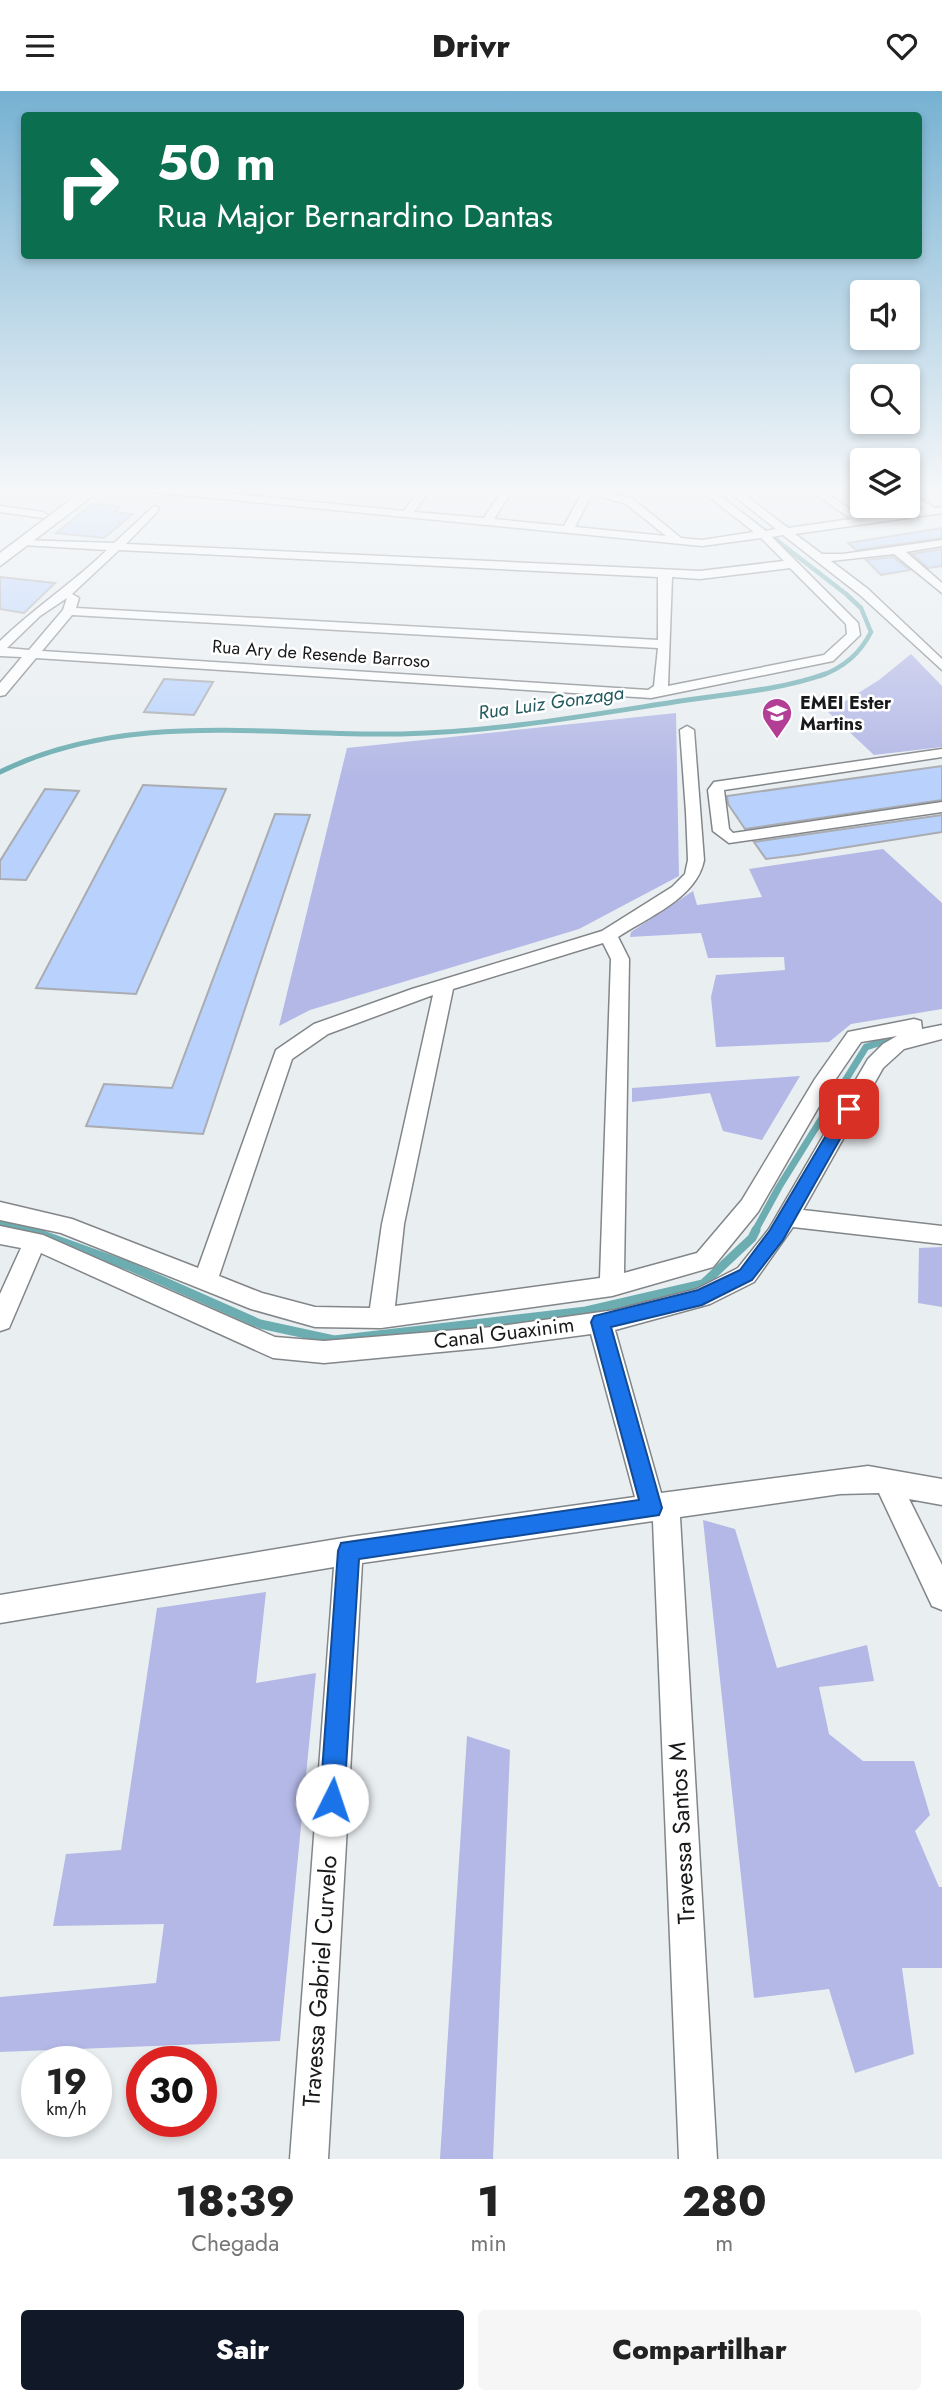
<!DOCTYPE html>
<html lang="pt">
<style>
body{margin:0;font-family:Jost,sans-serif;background:#f6f6f6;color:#222;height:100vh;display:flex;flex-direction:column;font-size:26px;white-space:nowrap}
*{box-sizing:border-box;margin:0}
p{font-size:23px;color:#767676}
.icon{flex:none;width:38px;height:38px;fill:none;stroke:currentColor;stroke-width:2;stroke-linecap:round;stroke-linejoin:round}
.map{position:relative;height:2068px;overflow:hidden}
.side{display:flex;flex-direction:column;background:#fff;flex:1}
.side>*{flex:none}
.hud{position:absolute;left:21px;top:21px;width:901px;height:147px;border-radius:7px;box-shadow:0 4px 10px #0003;background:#0b6e4f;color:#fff;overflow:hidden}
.controls{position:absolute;left:850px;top:189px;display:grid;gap:14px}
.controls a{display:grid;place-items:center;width:70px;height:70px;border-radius:7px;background:#fff;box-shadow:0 4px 10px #0003;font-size:35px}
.speed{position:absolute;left:21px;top:1955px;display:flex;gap:14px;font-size:35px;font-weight:700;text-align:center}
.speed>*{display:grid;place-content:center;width:91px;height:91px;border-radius:50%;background:#fff;box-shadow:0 4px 10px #0003;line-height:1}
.speed small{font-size:18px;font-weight:400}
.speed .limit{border:10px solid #d22;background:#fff;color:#111}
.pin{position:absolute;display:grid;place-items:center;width:60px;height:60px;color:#fff;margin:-30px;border-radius:14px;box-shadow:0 4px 10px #0006}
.me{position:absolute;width:77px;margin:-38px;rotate:4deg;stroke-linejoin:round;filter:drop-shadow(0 0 5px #0008)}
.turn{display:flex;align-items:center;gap:24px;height:147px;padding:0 21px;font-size:32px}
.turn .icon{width:91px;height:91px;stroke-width:2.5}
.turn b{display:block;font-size:49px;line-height:60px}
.eta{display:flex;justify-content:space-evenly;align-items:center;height:119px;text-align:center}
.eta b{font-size:42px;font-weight:800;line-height:49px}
.cta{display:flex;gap:14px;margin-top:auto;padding:14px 21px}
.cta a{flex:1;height:80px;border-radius:7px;background:#111827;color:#fff;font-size:28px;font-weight:800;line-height:80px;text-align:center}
.cta a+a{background:#f6f6f6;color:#222}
header{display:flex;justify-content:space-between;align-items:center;height:91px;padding:0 21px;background:#fff;font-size:32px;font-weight:800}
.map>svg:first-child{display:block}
.green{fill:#b3b8e6}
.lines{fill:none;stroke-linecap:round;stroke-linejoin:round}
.stream-far3{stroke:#6cadb1;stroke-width:4.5}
.stream-far2{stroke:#6cadb1;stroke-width:5}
.stream-far1{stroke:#6cadb1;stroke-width:7}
.stream{stroke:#6cadb1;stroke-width:9}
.building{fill:#b8d2fd;stroke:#aaacb1;stroke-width:2}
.street-casing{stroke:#828689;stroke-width:3}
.secondary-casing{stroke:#828689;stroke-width:3}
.street{fill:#fff;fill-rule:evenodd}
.secondary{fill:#fff;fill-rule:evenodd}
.route{fill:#1a73e8;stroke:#114b97;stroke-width:2}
.labels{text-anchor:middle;stroke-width:5;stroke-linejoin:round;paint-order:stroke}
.far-street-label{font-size:18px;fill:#18191a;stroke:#fff}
.far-poi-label{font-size:18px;font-weight:bold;fill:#18191a;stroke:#fff;text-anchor:start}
.far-water-label{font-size:19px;font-style:italic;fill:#225a5d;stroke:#fff}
.street-label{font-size:21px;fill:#18191a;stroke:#fff}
.near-street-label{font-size:24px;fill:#18191a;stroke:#fff}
</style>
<header><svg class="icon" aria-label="menu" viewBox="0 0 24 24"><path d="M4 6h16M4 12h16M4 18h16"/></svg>Drivr<svg class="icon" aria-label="heart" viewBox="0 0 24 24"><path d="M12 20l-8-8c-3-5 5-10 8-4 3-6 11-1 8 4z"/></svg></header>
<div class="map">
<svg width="942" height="2068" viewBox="0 0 942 2068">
<rect width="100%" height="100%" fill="#e9eef1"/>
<!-- green -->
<g class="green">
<polygon points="911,563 942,595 942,656 874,664 828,621 879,589"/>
<polygon points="676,622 679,785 579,838 310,919 279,935 347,657"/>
<polygon points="883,758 942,812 942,918 851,933 829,951 716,956 711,906 716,884 785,879 784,866 708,867 701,842 630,846 631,841 693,800 697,814 762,806 749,778"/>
<polygon points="800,985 762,1049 723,1040 710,1002 632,1011 632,997"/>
<polygon points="942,1156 942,1216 918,1212 919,1157"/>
<polygon points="703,1429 735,1438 777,1577 867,1554 874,1590 819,1596 829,1643 863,1670 914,1670 930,1724 915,1740 939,1796 942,1796 942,1877 902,1877 914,1963 855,1982 829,1898 754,1907"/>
<polygon points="266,1501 256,1592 316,1582 280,1950 0,1961 0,1906 156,1892 164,1833 53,1835 66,1763 121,1759 157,1517"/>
<polygon points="467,1645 510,1659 493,2068 440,2068"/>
</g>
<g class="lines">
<!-- stream-far3 -->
<path class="stream-far3" d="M 748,427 L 846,503 L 861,517 L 871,541 C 860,563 843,577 820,585"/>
<!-- stream-far2 -->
<path class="stream-far2" d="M 0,681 C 127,619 265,645 401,643 C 493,641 584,625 674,611 C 724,603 777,600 825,583"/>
<!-- stream-far1 -->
<g class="stream-far1">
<polyline points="0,1133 37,1140"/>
<polyline points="755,1140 779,1096 866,956 903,944"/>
</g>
<!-- stream -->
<polyline class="stream" points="29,1139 129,1175 260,1233 334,1249 586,1220 703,1193 752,1147 756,1139"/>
</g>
<!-- building -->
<g class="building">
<polygon points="92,413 120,415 114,421 133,423 104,447 56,442"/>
<polygon points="942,437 942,447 856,459 848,452"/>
<polygon points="942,458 942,475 928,477 912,463"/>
<polygon points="893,466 910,479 881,484 866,469"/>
<polygon points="0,486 55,492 24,522 0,518"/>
<polygon points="164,588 213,591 194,624 144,621"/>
<polygon points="942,675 942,709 745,738 728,713 727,705"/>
<polygon points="143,694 226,698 136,903 36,897"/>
<polygon points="45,698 79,700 26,789 0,788 0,770"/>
<polygon points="275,723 310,724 203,1043 86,1035 104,993 172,997"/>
<polygon points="942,724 942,741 798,764 766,768 754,751"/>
</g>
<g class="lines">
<!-- street casing -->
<g class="street-casing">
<g id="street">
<polygon points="0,397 7,397 0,401"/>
<path d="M 135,397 L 173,397 L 404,420 L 421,397 L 431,397 L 414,421 L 484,427 L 504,397 L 514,397 L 494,428 L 564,435 L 582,402 L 563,397 L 594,397 L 633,408 L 681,447 L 702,449 L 754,441 L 698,397 L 710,397 L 766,440 L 776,438 L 724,397 L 736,397 L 788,437 L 851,428 L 807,397 L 819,397 L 863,427 L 923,418 L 908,409 L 908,401 L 935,417 L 942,416 L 942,422 L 795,443 L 822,463 L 843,463 L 942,449 L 942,455 L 906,461 L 942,492 L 942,502 L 894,463 L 831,470 L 868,498 L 942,568 L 942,579 L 860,504 L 783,444 L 772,446 L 858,532 L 860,544 L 833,570 L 651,607 L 36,567 L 5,604 L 0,605 L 0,592 L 22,566 L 0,565 L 0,550 C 34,517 73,492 107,459 L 23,454 L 19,453 L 19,449 L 114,452 L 154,415 L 158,416 L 158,420 L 126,453 L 700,480 L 784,470 L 761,447 L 702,455 L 140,400 ZM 592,403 L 626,413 L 666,445 L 575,436 ZM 119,459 L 658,486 L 658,549 L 76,517 L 79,507 L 72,503 ZM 790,477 L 846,533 L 847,543 L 824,564 L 668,595 L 672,486 L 700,488 ZM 67,507 L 63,519 L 29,559 L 7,557 L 40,525 ZM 72,524 L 658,557 L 654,595 L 648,599 L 42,560 Z"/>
<polygon points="0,415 43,421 48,424 43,427 0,421"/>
<path d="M 687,635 L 694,639 L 704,769 C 697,807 648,826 618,846 L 629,868 L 624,1182 L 697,1162 L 742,1109 L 815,988 L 848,941 L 914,928 L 921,930 L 922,938 L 942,934 L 942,948 L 904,958 L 883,977 L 803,1119 L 942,1135 L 942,1153 L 793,1136 L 754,1191 L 710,1213 L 615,1239 L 661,1402 L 868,1375 L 942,1388 L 942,1414 L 909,1408 L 942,1474 L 942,1519 L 932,1515 L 879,1402 L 840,1403 L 680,1426 L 717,2068 L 679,2068 L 653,1430 L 362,1472 L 328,2068 L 290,2068 L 334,1476 L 0,1532 L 0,1504 L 349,1446 L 635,1406 L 591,1243 L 493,1256 L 324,1272 L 273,1267 L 41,1162 L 9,1237 L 0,1240 L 0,1203 L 21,1157 L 0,1153 L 0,1135 L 43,1144 L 275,1246 L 324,1250 L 493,1236 L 615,1219 L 697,1198 L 738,1177 L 769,1138 L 868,968 L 883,953 L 897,945 L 861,951 L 829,998 L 758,1121 L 713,1176 L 612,1205 L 381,1237 L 315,1236 L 251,1218 L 61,1142 L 0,1129 L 0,1111 L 72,1128 L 198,1177 L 276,959 L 314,933 L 412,898 L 602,840 L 672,796 L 685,783 L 688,769 L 686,721 L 680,639 ZM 603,852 L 611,868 L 600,1187 L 395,1215 L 404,1133 L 453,898 ZM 433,904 L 382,1133 L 370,1217 L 315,1216 L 262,1202 L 219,1185 L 292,968 L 328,943 Z"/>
<polygon points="942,658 942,666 724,699 729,738 733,742 942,711 942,721 729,752 713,740 708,699 714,691"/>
</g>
</g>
<!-- secondary casing -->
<g class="secondary-casing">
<polygon id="secondary" points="86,397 103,397 0,475 0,462"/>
</g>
<!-- street -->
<use href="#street" class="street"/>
<!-- secondary -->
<use href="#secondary" class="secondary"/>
</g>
<!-- sky -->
<linearGradient id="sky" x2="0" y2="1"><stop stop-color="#76b1d2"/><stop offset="0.58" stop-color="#f5f7f9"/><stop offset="1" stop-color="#f5f7f9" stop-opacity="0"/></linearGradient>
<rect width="942" height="687" fill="url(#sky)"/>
<!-- route -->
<polygon class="route" points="849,1012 857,1018 783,1149 752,1189 702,1214 611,1236 662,1417 659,1424 359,1468 344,1709 341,1717 332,1721 324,1717 320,1709 338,1460 341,1452 639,1409 591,1231 594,1225 698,1199 740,1179 770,1139 844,1014"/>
<!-- icons -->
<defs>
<g id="school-pin" transform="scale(1.575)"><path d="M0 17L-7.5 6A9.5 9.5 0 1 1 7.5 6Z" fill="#b23e96" stroke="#fff"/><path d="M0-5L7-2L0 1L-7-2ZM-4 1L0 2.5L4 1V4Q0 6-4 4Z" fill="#fff"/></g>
</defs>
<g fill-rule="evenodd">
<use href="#school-pin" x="777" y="622"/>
</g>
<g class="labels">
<!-- far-street labels -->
<g class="far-street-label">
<text transform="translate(321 563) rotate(4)" y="6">Rua Ary de Resende Barroso</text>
</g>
<!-- far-poi labels -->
<g class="far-poi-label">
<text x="800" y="618">EMEI Ester<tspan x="800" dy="21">Martins</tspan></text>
</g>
<!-- far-water labels -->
<g class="far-water-label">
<text transform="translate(551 611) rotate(-8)" y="7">Rua Luiz Gonzaga</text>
</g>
<!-- street labels -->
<g class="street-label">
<text transform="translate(504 1242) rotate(-7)" y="7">Canal Guaxinim</text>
</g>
<!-- near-street labels -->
<g class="near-street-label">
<text transform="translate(682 1742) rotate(-93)" y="8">Travessa Santos M</text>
<text transform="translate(320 1890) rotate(-86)" y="8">Travessa Gabriel Curvelo</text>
</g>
</g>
</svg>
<div class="controls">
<a><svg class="icon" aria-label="sound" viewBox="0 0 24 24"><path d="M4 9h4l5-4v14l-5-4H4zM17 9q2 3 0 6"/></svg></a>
<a><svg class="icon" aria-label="search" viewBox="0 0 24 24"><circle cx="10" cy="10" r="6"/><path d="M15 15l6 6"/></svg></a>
<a><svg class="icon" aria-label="layers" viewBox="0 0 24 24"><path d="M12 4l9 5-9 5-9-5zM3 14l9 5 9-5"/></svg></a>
</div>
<div class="speed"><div>19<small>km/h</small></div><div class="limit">30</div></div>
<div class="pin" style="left:849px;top:1018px;background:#d93025"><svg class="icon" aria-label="arrive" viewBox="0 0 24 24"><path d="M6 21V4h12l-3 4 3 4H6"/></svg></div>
<svg class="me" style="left:332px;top:1709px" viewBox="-20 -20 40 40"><circle r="19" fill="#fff"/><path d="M0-13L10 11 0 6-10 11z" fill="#1a73e8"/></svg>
<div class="hud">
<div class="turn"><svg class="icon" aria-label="right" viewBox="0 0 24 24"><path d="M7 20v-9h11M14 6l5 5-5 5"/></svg><div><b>50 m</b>Rua Major Bernardino Dantas</div></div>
</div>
</div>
<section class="side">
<div class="eta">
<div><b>18:39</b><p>Chegada</p></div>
<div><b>1</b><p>min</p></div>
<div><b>280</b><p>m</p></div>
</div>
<div class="cta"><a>Sair</a><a>Compartilhar</a></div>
</section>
